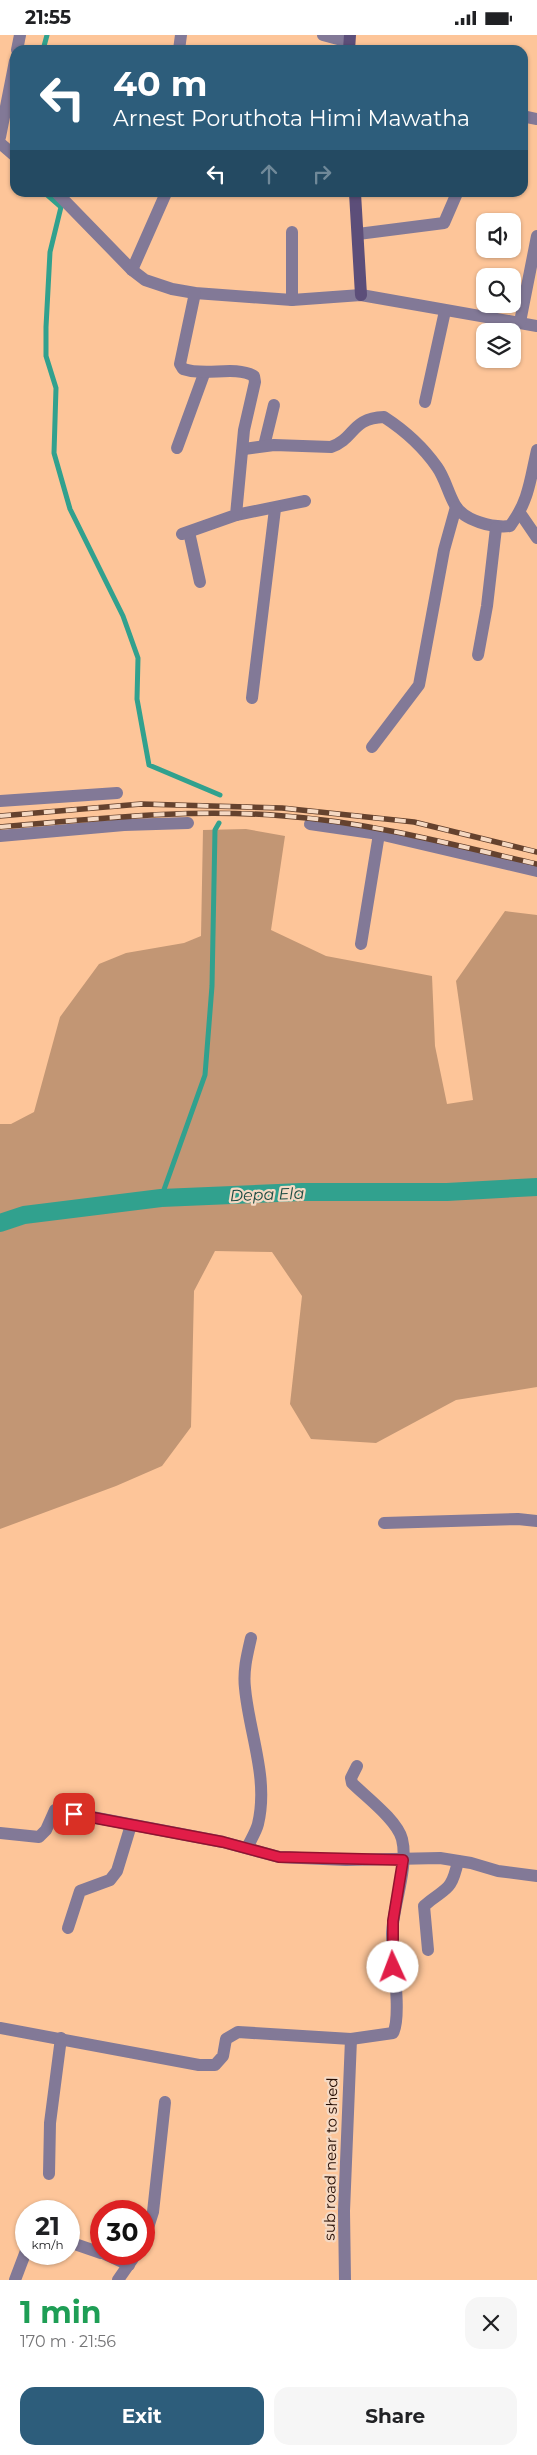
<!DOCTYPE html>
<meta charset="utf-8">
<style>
body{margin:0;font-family:Montserrat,sans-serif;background:#f6f6f6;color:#202124;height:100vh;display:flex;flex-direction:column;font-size:19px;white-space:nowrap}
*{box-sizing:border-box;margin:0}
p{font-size:16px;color:#757577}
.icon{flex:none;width:28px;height:28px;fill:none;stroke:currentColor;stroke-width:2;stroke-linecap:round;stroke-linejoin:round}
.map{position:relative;height:2245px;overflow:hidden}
.details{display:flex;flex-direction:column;background:#fff;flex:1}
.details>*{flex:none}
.guide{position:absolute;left:10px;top:10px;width:518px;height:152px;border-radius:15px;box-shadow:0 1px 4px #0004;background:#2d5d7b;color:#fff;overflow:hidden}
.buttons{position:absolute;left:476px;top:178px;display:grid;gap:10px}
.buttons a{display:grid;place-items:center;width:45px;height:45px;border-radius:10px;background:#fff;box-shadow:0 1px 4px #0004;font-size:25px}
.speed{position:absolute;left:15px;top:2165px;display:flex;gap:10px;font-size:25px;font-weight:700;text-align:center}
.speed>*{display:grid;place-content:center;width:65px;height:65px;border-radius:50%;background:#fff;box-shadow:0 1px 4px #0004;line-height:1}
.speed small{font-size:12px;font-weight:400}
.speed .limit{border:8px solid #d22;background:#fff;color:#111}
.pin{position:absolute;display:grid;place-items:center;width:42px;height:42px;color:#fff;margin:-21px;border-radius:10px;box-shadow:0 2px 8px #0006}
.me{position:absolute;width:55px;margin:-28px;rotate:358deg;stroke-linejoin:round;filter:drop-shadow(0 0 4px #0008)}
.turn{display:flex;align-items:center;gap:18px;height:105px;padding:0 20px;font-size:22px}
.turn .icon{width:65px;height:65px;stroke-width:2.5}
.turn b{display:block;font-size:35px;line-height:42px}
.lanes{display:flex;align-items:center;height:48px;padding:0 20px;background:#0003;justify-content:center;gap:25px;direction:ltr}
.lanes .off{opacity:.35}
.round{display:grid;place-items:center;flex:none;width:52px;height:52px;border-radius:15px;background:#f6f6f6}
.overview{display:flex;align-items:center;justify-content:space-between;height:85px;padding:0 20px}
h1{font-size:30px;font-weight:700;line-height:38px;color:#1e9e55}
.primary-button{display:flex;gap:10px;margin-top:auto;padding:10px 20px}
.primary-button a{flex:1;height:58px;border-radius:15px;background:#2d5d7b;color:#fff;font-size:20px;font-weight:700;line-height:58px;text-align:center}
.primary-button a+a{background:#f6f6f6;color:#202124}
.status{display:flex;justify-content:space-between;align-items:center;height:35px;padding:0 25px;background:#fff;direction:ltr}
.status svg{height:14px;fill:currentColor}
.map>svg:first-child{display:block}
.green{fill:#c29674}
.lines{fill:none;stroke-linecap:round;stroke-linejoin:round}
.stream{stroke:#31a18e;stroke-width:5}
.canal{stroke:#31a18e;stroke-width:18}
.street{stroke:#827997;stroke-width:12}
.secondary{stroke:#5c4e79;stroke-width:12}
.rail-casing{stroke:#65422e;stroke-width:5.5}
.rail{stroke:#f5d9c3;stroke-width:4;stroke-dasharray:11;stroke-linecap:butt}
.route-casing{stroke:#92132f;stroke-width:12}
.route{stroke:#e11d48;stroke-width:9}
.labels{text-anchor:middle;stroke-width:4.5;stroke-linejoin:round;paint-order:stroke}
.street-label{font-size:15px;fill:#240b00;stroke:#f5d9c3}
.water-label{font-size:16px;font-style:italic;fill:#1b4a41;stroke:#f5d9c3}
</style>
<div class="status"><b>21:55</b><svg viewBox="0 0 49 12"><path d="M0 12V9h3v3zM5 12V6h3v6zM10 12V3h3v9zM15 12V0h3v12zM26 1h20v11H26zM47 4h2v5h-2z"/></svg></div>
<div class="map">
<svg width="537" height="2245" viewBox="0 0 537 2245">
<rect width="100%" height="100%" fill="#fdc599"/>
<!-- green -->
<polygon class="green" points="246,794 285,801 271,895 326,921 432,941 435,1011 447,1069 473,1065 456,946 505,876 537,880 537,1352 456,1365 376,1408 311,1404 290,1369 302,1261 272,1217 215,1216 194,1256 191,1392 162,1431 116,1451 0,1494 0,1089 11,1089 34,1077 60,982 99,929 126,918 184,908 201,901 203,795"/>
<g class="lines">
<!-- stream -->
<g class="stream">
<polyline points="43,15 47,0"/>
<polyline points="45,158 61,172 50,217 46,292 46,321 56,353 54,418 70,474 123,581 138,623 137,664 149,730 220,760"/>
<polyline points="161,1163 205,1040 212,951 215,795 219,788"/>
</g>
<!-- canal -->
<polyline class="canal" points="0,1188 24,1180 161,1163 302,1157 447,1157 537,1152"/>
<!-- street -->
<g class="street">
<polyline points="323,0 349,7"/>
<polyline points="17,15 20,0"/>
<polyline points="179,15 181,0"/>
<polyline points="522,81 537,84"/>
<polyline points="0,102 15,26"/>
<polyline points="0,108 15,121"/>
<polyline points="57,158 132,235 145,245 172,254 195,258 292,265 361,260 537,291"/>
<polyline points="358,199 444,188 457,158"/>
<polyline points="132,235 166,158"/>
<polyline points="292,265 292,197"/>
<polyline points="520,287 537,201"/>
<polyline points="425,367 445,276"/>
<polyline points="264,411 274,370"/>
<polyline points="177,413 204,339"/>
<path d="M 244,414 L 274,410 L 331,412 C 355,404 351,383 384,382 C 404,395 423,412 437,432 C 445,443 448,458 455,470 C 464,486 493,493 510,491 C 529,466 530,445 537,415"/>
<polyline points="520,478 537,503"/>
<polyline points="236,480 305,466"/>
<polyline points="189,497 200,547"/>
<path d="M 182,499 L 236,480 L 244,395 L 255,347 L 254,341 C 233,330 207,342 183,334 L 180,329 L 195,258"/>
<polyline points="478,620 487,571 496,493"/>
<polyline points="252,663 275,474"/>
<polyline points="372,712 419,650 444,515 456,472"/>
<polyline points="0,766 117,758"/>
<polyline points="310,789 379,799"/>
<polyline points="0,801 124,790 188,788"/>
<polyline points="361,909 379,799 537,836"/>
<polyline points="384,1488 518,1484 537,1486"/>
<polyline points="0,1798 39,1802 46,1795 55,1775 223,1807 279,1822 346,1825 440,1823 471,1828 498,1836 537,1841"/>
<path d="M 247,1813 C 250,1806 256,1797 258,1789 C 269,1743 249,1698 245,1653 C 243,1636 247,1620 251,1603"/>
<polyline points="68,1893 80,1856 110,1845 117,1836 131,1790"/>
<path d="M 428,1915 L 424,1871 C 445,1852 451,1859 458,1826"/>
<path d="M 0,1993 L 199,2030 L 215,2030 L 223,2021 L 226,2004 L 238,1997 L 351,2004 L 393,1998 C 402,1981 392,1922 392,1899 C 393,1870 409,1832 402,1804 C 397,1785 366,1762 352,1748 L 351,1743 L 357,1731"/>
<polyline points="49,2139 50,2088 61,2003"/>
<polyline points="144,2205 153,2177 165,2067"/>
<polyline points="69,2207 101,2218"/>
<polyline points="105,2219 129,2230"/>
<polyline points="15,2245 26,2216"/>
<polyline points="118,2245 136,2219"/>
<polyline points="345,2245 344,2176 351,2004"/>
</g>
<!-- secondary -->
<g class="secondary">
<polyline points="349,15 350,0"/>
<polyline points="355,158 361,260"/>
</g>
<!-- rail casing -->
<g class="rail-casing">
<g id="rail">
<polyline points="0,781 141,769 282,773 414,787 537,817"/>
<path d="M 0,792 C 95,784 189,773 284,781 C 369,787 454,810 537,829"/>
</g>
</g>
<!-- rail -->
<use href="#rail" class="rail"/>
</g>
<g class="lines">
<!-- route casing -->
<g class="route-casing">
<polyline id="route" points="74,1779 223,1807 279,1822 403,1825 393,1886 393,1932"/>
</g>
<!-- route -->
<use href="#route" class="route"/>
</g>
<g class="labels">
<!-- street labels -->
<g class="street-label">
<text transform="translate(331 2124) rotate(-89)" y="5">sub road near to shed</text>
</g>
<!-- water labels -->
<g class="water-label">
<text transform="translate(267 1159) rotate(-2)" y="6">Depa Ela</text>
</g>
</g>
</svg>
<div class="buttons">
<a><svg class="icon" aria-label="sound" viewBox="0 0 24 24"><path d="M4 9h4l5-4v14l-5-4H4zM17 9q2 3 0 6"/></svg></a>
<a><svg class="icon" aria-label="search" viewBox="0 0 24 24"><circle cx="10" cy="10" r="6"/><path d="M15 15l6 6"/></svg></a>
<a><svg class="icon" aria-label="layers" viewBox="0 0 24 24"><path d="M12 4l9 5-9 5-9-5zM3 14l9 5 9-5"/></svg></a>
</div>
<div class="speed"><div>21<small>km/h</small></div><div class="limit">30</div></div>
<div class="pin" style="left:74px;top:1779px;background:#d93025"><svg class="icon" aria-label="arrive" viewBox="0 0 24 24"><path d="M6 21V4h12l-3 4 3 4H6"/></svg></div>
<svg class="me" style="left:393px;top:1932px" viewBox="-20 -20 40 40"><circle r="19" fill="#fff"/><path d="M0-13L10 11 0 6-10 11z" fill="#e11d48"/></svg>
<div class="guide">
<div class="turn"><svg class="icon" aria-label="left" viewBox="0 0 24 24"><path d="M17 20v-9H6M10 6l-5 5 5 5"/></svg><div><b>40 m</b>Arnest Poruthota Himi Mawatha</div></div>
<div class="lanes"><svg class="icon" aria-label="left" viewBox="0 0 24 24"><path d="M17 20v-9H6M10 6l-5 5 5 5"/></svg><svg class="icon off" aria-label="ahead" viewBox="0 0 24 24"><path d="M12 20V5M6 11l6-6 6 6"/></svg><svg class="icon off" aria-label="right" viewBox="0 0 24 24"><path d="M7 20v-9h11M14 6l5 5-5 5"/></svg></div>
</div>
</div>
<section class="details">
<div class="overview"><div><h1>1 min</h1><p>170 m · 21:56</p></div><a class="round"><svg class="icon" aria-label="close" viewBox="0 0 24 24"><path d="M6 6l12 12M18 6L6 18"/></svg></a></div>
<div class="primary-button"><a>Exit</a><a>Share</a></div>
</section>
